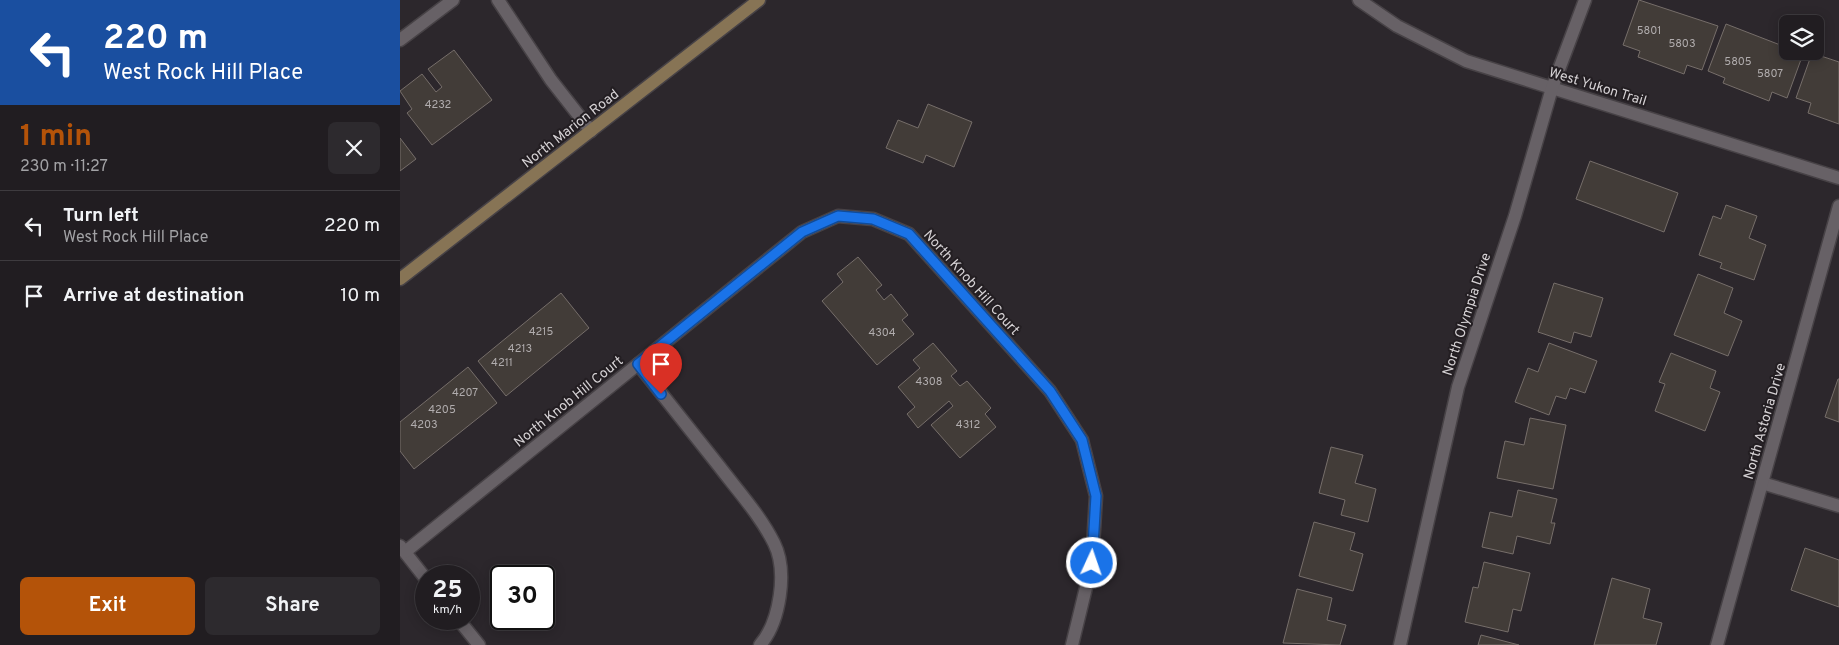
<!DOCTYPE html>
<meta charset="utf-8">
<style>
body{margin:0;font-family:Overpass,sans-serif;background:#2d2a2e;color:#f1f3f6;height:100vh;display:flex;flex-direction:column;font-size:19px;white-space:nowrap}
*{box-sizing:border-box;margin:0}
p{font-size:16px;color:#a2a2a5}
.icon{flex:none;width:28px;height:28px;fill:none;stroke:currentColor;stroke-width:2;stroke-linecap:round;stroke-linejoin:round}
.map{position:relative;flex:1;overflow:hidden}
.panel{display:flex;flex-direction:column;background:#211d21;width:400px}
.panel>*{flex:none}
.top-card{background:#1a4fa0;color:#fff;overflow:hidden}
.fabs{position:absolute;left:1379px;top:15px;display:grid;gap:10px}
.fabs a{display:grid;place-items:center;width:45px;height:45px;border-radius:8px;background:#211d21;box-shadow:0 2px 12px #0003,0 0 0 1px #3e3b3f;font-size:25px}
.speed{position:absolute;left:15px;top:565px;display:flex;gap:10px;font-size:25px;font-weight:700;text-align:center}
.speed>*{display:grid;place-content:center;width:65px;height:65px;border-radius:50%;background:#211d21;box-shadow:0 2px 12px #0003,0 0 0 1px #3e3b3f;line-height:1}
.speed small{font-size:12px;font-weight:400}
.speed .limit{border:2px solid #111;border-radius:8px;background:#fff;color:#111}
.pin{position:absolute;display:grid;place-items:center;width:42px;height:42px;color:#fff;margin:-51px -21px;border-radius:50% 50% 50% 0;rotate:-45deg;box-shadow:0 0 5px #0007}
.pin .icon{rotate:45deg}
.me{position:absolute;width:55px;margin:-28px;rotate:3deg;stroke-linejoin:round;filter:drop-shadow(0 0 4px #0008)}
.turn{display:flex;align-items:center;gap:18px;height:105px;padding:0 20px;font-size:22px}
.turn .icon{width:65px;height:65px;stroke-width:2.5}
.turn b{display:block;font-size:35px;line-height:42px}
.round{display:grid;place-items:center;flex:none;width:52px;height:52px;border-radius:8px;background:#2d2a2e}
.head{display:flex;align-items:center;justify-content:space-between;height:85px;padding:0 20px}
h1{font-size:30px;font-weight:700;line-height:38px;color:#b45309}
.action{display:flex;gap:10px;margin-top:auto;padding:10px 20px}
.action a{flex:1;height:58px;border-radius:8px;background:#b45309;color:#fff;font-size:20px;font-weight:700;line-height:58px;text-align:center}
.action a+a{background:#2d2a2e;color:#f1f3f6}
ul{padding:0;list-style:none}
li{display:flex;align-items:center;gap:15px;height:70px;padding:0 20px;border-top:1px solid #3e3b3f}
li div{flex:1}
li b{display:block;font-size:19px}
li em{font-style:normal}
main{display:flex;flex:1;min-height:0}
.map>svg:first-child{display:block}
.building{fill:#423c38;stroke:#766e6a}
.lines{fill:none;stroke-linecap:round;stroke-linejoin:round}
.service-casing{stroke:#474246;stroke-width:15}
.minor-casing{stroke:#474246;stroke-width:15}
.secondary-casing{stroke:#474246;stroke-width:15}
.service{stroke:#676166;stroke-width:12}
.minor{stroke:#676166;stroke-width:12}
.secondary{stroke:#877455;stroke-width:12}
.route-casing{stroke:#114b97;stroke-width:12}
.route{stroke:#1a73e8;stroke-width:9}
.labels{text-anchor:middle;stroke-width:4;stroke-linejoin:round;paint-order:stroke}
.number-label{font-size:11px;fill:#b0acad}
.street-label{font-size:14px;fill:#d5d1d4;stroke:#231e22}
</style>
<main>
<section class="panel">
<div class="top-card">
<div class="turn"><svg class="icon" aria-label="left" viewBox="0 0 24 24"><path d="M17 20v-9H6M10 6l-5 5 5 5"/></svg><div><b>220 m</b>West Rock Hill Place</div></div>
</div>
<div class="head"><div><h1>1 min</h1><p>230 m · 11:27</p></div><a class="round"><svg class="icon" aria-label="close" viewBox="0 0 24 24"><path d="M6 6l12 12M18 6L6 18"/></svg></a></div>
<ul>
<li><svg class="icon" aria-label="left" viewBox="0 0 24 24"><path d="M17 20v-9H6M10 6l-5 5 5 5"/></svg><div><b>Turn left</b><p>West Rock Hill Place</p></div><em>220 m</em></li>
<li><svg class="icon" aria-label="arrive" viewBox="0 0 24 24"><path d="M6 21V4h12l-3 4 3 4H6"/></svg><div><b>Arrive at destination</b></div><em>10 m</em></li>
</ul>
<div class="action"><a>Exit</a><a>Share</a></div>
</section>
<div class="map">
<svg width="1439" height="645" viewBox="0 0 1439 645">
<rect width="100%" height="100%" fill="#2c272c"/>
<!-- building -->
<g class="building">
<polygon points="1239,0 1318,26 1302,70 1287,65 1284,74 1238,57 1240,51 1223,45"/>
<polygon points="1326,24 1388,48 1388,51 1403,54 1387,98 1372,92 1369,101 1323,83 1325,78 1308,71"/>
<polygon points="54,50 92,100 32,145 7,113 12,109 0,91 22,74 36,92 42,87 28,69"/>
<polygon points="1412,53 1439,62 1439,124 1408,113 1411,103 1396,98"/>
<polygon points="528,104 572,122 554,167 526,155 523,163 486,148 498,120 518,128"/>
<polygon points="0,138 16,159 0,171"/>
<polygon points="1190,161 1278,193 1264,232 1176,199"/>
<polygon points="1326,205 1357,216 1349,238 1366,245 1354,280 1320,268 1322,263 1299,255 1313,216 1321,219"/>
<polygon points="458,257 482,285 476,290 484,300 491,294 508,315 502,320 514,334 477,365 422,301 443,282 437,274"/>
<polygon points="1298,274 1333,288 1324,313 1342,321 1328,356 1274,335"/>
<polygon points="1154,283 1203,298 1191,337 1174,332 1171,343 1138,332"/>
<polygon points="161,293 189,328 106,396 78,361"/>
<polygon points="533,343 557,371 551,376 560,386 567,381 591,408 585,414 596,427 560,458 531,425 553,406 549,401 518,428 507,414 515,407 498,387 520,368 513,360"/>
<polygon points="1149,343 1197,361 1185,393 1170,388 1166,399 1156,396 1149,415 1115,402 1128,368 1138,372"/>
<polygon points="1271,353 1316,371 1310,388 1320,392 1305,431 1255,411 1265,384 1259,382"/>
<polygon points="68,367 97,403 14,469 0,451 0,422"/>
<polygon points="1438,379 1439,379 1439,422 1425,417"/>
<polygon points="1130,418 1166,425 1153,489 1097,478 1105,441 1124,445"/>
<polygon points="931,447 963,455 955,483 976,489 968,522 941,515 945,500 919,493"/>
<polygon points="1118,490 1157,499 1151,523 1155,523 1150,544 1117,536 1113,554 1082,547 1090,512 1112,517"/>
<polygon points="914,522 955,533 950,550 963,554 953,591 899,576"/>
<polygon points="1405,548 1439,560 1439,607 1391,590"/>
<polygon points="1084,562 1130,573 1121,611 1113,609 1108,632 1065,622 1073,587 1078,588"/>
<polygon points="1212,578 1250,589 1243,618 1262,623 1256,645 1194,645"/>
<polygon points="897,589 932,598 927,620 946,625 940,645 883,643"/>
<polygon points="1081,635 1119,645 1078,645"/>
</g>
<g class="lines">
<!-- service casing -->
<g class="service-casing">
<polyline id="service" points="0,40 53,0"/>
</g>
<!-- minor casing -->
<g class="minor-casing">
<g id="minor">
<polyline points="98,0 151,80 191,131"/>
<polyline points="959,0 997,26 1066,61 1439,178"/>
<path d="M 238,364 C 265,398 292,432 319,466 C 338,491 360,515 374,543 C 388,571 380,622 360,645"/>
<polyline points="1362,483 1439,506"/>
<polyline points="0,546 26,579"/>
<polyline points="5,552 402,232 438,216 473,219 509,234 650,391 682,440 696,496 692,563 672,645"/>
<polyline points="58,619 79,645"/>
<polyline points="1000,645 1058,387 1115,216 1152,88 1185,0"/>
<polyline points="1317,645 1439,206"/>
</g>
</g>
<!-- secondary casing -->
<g class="secondary-casing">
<polyline id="secondary" points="0,279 359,0"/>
</g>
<!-- service -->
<use href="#service" class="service"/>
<!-- minor -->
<use href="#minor" class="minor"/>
<!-- secondary -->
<use href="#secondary" class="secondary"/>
</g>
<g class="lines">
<!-- route casing -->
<g class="route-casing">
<polyline id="route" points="261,394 238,364 402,232 438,216 473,219 509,234 650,391 682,440 696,496 692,563"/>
</g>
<!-- route -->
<use href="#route" class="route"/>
</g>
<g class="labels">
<!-- number labels -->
<g class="number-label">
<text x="1249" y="34">5801</text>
<text x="1282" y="47">5803</text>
<text x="1338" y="65">5805</text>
<text x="1370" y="77">5807</text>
<text x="38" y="108">4232</text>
<text x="141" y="335">4215</text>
<text x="482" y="336">4304</text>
<text x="120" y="352">4213</text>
<text x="102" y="366">4211</text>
<text x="529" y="385">4308</text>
<text x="65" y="396">4207</text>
<text x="42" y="413">4205</text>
<text x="24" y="428">4203</text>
<text x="568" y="428">4312</text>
</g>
<!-- street labels -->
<g class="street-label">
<text transform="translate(1198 86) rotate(17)" y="5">West Yukon Trail</text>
<text transform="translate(170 128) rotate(-38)" y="5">North Marion Road</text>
<text transform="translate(572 282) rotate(48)" y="5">North Knob Hill Court</text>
<text transform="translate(1066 314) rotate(-72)" y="5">North Olympia Drive</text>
<text transform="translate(168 401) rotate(-39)" y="5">North Knob Hill Court</text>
<text transform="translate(1364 421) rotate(-74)" y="5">North Astoria Drive</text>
</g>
</g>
</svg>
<div class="fabs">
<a><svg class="icon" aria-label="layers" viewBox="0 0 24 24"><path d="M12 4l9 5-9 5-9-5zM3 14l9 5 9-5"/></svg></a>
</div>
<div class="speed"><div>25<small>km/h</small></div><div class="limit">30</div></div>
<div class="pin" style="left:261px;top:394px;background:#d93025"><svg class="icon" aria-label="arrive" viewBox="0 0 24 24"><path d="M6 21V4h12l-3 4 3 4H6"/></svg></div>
<svg class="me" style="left:692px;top:563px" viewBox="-20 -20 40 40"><circle r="17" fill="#1a73e8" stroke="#fff" stroke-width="3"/><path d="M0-11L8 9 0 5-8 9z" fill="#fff"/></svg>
</div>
</main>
